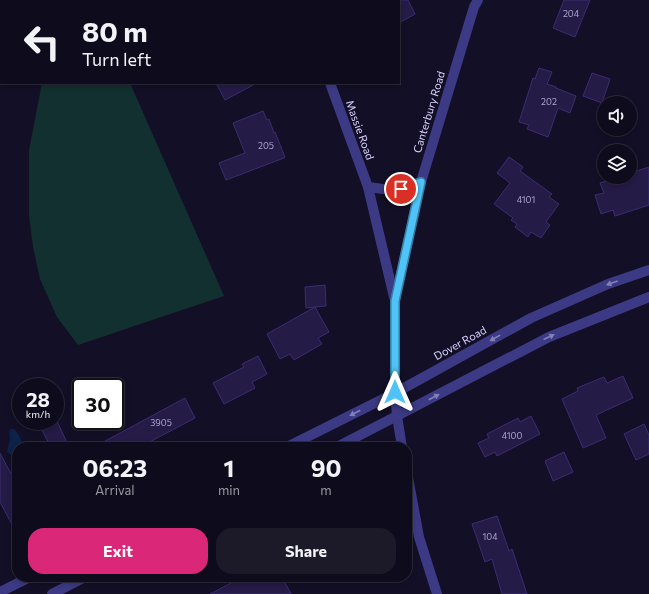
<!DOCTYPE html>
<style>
body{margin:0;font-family:Commissioner,sans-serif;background:#1c1929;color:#f1f3f6;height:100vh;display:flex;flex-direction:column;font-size:15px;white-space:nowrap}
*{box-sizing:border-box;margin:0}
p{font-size:13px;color:#9b9ba3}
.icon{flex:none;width:22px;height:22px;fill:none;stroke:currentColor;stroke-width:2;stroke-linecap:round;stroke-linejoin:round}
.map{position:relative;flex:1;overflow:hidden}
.panel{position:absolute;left:12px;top:442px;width:400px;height:140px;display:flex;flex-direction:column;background:#0e0b1c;border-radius:16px;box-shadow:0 2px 6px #0003,0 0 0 1px #2e2b3b}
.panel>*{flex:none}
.hud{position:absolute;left:0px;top:0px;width:400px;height:84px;box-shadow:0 2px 6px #0003,0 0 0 1px #2e2b3b;background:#0e0b1c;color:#f1f3f6;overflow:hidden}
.controls{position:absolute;left:597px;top:96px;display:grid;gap:8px}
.controls a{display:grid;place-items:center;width:40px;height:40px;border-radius:50%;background:#0e0b1c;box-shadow:0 2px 6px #0003,0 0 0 1px #2e2b3b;font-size:20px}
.speed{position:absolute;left:12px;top:378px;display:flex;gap:8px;font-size:20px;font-weight:700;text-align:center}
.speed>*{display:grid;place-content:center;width:52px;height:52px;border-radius:50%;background:#0e0b1c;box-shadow:0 2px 6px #0003,0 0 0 1px #2e2b3b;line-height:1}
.speed small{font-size:10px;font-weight:400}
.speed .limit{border:2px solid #111;border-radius:6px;background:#fff;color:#111}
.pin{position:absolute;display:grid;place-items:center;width:34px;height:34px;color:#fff;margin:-17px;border:2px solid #fff;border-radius:50%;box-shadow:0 1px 4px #0007}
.me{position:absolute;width:44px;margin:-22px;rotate:0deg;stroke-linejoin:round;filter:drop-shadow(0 0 3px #0008)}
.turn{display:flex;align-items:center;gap:14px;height:84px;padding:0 16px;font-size:18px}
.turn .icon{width:52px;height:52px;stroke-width:2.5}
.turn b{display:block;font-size:28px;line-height:34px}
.eta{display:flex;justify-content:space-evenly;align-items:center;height:68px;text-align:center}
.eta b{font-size:24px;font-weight:700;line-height:28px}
.button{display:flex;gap:8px;margin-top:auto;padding:8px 16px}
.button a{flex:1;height:46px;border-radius:16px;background:#db2777;color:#fff;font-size:16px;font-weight:700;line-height:46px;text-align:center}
.button a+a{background:#1c1929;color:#f1f3f6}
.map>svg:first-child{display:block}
.green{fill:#12302f}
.water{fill:#0c2248}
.building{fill:#241b47;stroke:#3b2d73}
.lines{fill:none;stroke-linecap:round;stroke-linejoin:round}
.minor{stroke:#3d3a85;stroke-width:10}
.oneway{fill:#837fbc}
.route-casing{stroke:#337fa1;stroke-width:10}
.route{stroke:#4fc3f7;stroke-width:7}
.labels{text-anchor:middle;stroke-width:3;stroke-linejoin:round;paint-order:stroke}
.number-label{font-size:9px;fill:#aca6d1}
.street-label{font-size:11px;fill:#d9d4ff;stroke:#130f26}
</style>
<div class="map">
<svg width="649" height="594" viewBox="0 0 649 594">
<rect width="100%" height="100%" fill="#130f26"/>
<!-- green -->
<polygon class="green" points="42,83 130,83 224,296 78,345 57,317 40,279 33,247 29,216 29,150"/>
<!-- water -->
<path class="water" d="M 11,429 L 14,429 C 19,434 22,440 23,447 L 17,447 L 17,460 L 7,452 L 10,439 L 9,431 Z"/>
<!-- building -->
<g class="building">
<polygon points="399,0 408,0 415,14 399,23"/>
<polygon points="564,0 590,0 575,37 553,28"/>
<polygon points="539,68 552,72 547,84 556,87 556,88 576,96 570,113 558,108 548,137 527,129 529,125 519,122 533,78 535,79"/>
<polygon points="592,73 610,79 602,103 583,96"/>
<polygon points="216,83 257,83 225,100"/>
<polygon points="263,111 267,120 269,119 274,133 275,132 285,157 284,158 226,180 219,163 245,153 233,123"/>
<polygon points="509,157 523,167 520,171 552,194 549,197 559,204 546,222 550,225 541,238 531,232 528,237 515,227 517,224 511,220 513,218 494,204 510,183 497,173"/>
<polygon points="649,167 649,205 615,216 613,210 601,214 595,195 604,193 600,183 618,177 630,177 630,173"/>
<polygon points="325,285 326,306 315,307 329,332 318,338 322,344 294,360 290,354 280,359 267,334 315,307 306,308 305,287"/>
<polygon points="258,356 267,374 252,382 255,388 224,404 213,383 244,367 242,364"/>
<polygon points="623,376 633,398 596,415 606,438 583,448 562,399 578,391 577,388 604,377 607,383"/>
<polygon points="185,398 195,418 140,447 94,447"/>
<polygon points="531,416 540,434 497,456 495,452 485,457 478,443 489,438 487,434 518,418 520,422"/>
<polygon points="37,421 57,421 69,447 51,447"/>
<polygon points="644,424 649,435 649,454 636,460 624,434"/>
<polygon points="564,452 573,472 553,481 545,461"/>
<polygon points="0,453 17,485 17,534 0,502"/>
<polygon points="497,516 509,551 512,549 527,594 502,594 492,559 485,562 472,524"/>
<polygon points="230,577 282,577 291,594 210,594 233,582"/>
</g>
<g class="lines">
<!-- minor -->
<g class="minor">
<polyline points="291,0 292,1"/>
<polyline points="330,83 368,187 394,297"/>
<polyline points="368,187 383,189 401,189 421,182"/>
<polyline points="287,447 395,393 531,318 608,284 649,270"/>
<polyline points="337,447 549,337 649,297"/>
<polyline points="402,447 397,416 395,393 395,301 421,182 474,7 478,0"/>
<polyline points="407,472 419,537 437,594"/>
<polyline points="0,592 30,577"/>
<polyline points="52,594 85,577"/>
</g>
</g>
<!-- one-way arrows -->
<defs><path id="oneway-solid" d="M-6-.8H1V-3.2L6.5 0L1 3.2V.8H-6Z"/></defs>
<g class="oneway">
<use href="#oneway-solid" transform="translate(612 283) rotate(160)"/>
<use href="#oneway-solid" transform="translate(549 337) rotate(-25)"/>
<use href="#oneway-solid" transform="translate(495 338) rotate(151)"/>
<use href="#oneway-solid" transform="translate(434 397) rotate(-28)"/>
<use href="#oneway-solid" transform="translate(355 413) rotate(153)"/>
</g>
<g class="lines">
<!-- route casing -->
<g class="route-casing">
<polyline id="route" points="395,392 395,301 421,182 401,189"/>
</g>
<!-- route -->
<use href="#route" class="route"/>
</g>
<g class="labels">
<!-- number labels -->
<g class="number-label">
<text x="571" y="17">204</text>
<text x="549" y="105">202</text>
<text x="266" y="149">205</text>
<text x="526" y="203">4101</text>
<text x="161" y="426">3905</text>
<text x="512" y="439">4100</text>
<text x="490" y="540">104</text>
</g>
<!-- street labels -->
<g class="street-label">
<text transform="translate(429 112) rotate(-73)" y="4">Canterbury Road</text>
<text transform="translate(360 130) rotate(70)" y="4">Massie Road</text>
<text transform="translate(460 343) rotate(-29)" y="4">Dover Road</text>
</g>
</g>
</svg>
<div class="controls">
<a><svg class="icon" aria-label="sound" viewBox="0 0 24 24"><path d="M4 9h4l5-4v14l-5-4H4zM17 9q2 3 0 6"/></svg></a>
<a><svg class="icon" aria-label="layers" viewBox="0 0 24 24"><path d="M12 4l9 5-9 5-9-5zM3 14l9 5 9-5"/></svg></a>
</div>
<div class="speed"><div>28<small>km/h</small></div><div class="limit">30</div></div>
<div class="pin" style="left:401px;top:189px;background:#d93025"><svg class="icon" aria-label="arrive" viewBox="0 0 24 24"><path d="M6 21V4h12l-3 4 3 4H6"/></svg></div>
<svg class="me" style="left:395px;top:392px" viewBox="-20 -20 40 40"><path d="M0-17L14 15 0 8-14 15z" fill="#4fc3f7" stroke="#fff" stroke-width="4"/></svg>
<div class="hud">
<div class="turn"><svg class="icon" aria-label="left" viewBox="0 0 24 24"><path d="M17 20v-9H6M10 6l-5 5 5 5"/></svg><div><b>80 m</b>Turn left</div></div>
</div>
<section class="panel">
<div class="eta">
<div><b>06:23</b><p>Arrival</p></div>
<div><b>1</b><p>min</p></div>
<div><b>90</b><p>m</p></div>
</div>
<div class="button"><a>Exit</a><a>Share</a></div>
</section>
</div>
